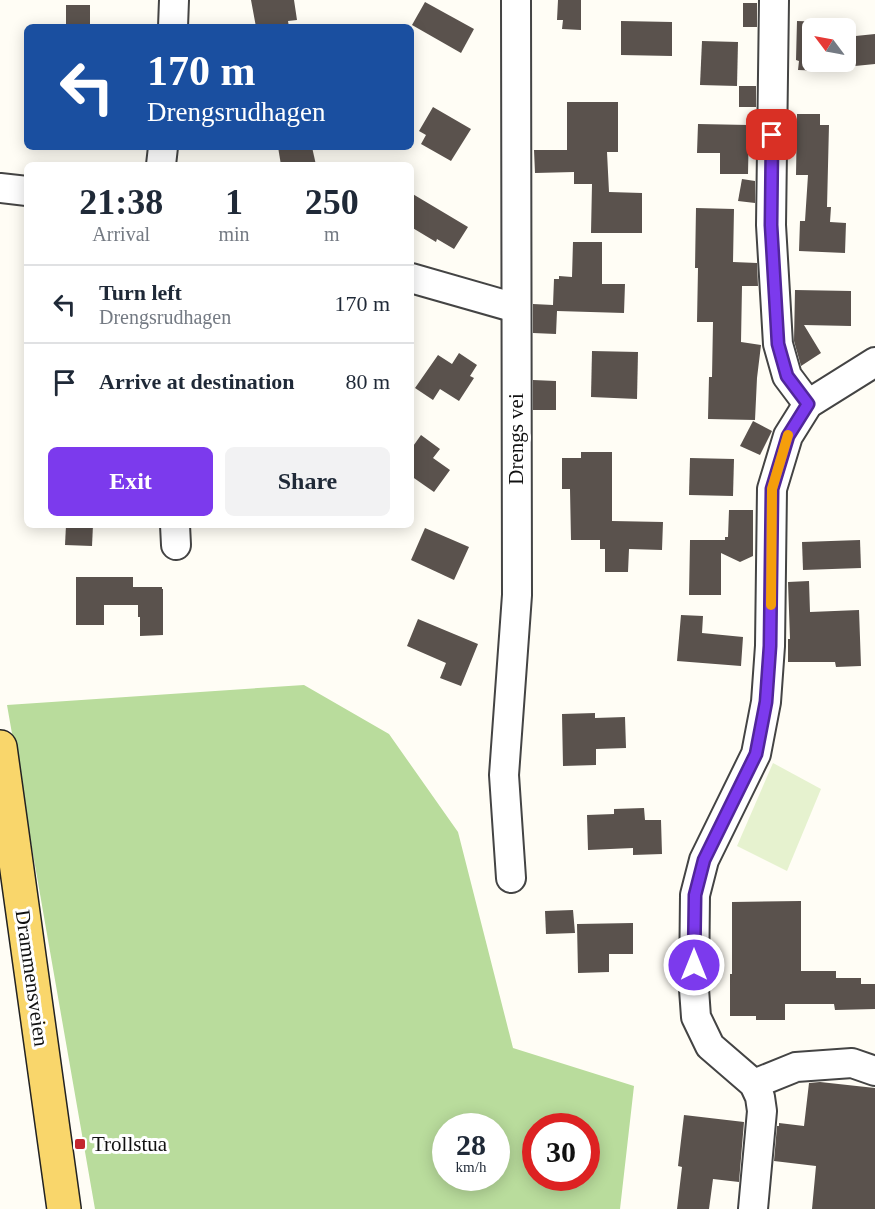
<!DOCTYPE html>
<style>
body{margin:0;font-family:Georgia,serif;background:#f2f2f3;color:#1f2937;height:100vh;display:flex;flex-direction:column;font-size:22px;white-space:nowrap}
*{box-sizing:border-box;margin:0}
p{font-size:20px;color:#747a83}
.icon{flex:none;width:33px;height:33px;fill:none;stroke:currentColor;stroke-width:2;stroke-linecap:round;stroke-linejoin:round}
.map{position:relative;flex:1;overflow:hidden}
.sheet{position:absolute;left:24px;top:162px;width:390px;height:366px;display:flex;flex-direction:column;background:#fff;border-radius:9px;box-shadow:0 3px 15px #0003}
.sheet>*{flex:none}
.banner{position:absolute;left:24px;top:24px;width:390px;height:126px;border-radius:9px;box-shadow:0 3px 15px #0003;background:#1a4fa0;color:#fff;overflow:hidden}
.needle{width:39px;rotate:302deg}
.tools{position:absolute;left:802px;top:18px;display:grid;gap:12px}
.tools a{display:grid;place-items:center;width:54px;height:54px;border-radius:9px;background:#fff;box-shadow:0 3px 15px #0003;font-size:30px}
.speed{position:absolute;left:432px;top:1113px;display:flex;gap:12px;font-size:30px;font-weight:700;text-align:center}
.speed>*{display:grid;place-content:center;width:78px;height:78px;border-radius:50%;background:#fff;box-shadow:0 3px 15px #0003;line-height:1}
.speed small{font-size:15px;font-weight:400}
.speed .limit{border:9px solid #d22;background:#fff;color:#111}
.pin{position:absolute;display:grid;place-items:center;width:51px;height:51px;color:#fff;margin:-26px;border-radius:12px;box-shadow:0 3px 9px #0006}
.me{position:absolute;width:66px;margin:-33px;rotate:0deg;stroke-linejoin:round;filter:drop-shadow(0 0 4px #0008)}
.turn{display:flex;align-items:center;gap:21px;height:126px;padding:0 24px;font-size:27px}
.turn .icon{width:78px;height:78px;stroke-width:2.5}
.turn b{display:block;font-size:42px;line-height:51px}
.eta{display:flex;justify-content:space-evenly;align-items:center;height:102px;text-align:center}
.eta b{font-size:36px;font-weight:800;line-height:42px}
.cta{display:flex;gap:12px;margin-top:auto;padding:12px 24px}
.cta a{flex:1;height:69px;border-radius:9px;background:#7c3aed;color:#fff;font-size:24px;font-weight:800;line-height:69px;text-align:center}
.cta a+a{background:#f2f2f3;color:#1f2937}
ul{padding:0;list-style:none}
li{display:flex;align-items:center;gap:18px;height:78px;padding:0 24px;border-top:2px solid #e0e1e3}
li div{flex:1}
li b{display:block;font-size:22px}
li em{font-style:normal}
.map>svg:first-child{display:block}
.forest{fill:#b9dc9c;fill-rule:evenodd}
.pitch{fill:#e6f2cf}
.building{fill:#5a524d}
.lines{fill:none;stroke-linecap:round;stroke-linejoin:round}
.minor-casing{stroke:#444;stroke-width:32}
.major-casing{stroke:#222;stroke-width:36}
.minor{stroke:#fff;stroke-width:28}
.major{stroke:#f9d66b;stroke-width:33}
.route-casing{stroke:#51269a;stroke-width:15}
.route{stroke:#7c3aed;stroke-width:10}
.slow{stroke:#f59e0b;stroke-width:10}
.poi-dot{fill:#c4262e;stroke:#fff;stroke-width:2}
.labels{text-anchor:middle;stroke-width:6;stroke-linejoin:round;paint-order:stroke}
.street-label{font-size:21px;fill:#111;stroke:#fff}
.poi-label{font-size:21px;fill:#111;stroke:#fff;text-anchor:start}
</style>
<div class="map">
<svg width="875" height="1209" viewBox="0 0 875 1209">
<rect width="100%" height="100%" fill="#fffdf5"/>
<!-- forest -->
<path class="forest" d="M 304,685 L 389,734 L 458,832 L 513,1048 L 634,1086 L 620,1209 L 95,1209 L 7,705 ZM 446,1126 L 496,1126 L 496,1178 L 446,1178 ZM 536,1126 L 586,1126 L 586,1178 L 536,1178 Z"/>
<!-- pitch -->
<polygon class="pitch" points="773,763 821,789 787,871 737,846"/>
<!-- building -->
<g class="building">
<polygon points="251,0 294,0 297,20 288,21 289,27 256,27"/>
<polygon points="558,0 581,0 581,30 562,29 563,20 557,20"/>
<polygon points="425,2 474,29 461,53 412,25"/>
<rect x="743" y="3" width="14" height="24"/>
<rect x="66" y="5" width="24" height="22"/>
<polygon points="621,21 672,22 672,56 621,55"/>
<polygon points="797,21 826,22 826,28 813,28 813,62 846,62 846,37 875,34 875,64 825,69 825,71 798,70 799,61 796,60"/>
<polygon points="702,41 738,42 737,86 700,85"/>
<rect x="739" y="86" width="17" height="21"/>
<polygon points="567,102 618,102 618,152 607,152 609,192 642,193 642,233 591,233 592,184 574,184 574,172 535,173 534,150 567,150"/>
<polygon points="433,107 471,129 451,161 421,144 426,135 419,131"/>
<polygon points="797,114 820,114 820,125 829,125 827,207 831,207 830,222 846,223 845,253 799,251 800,221 805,221 808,175 796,175"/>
<polygon points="698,124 749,125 748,174 720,174 720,153 697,153"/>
<polygon points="278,147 312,147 316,165 281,165"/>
<polygon points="742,179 755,181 755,203 738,201"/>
<polygon points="411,193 468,227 454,249 437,239 436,242 411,227"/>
<polygon points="696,208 734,209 733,262 757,263 758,286 742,286 741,342 761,345 757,378 755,420 708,419 709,377 712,377 713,322 697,322 698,268 695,268"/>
<polygon points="573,242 602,242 602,284 625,284 624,313 557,311 556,334 533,333 533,304 553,305 554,279 559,279 559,276 572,277"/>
<polygon points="795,290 851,291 851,326 804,325 821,353 801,366 794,341"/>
<polygon points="592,351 638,352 637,399 591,397"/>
<polygon points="459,353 477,365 470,376 474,378 459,401 440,389 433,400 415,388 438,355 452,364"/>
<polygon points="533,380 556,381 556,410 533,410"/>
<polygon points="753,421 772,431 760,455 740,446"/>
<polygon points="421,435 440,449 433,458 450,470 434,492 411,476 411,449"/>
<polygon points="581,452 612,452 612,521 663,522 662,550 629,549 628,572 605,572 605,549 600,549 600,540 571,540 570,489 562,489 562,458 581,458"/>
<polygon points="690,458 734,459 733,496 689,495"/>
<polygon points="729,510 753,510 753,556 740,562 721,553 721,595 689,595 690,540 725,540 725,537 728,537"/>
<polygon points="66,525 93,525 92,546 65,545"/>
<polygon points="425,528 469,547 454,580 411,560"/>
<polygon points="860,540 861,568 803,570 802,542"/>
<polygon points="76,577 133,577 133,587 162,587 162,589 163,589 163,635 140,636 140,617 138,617 138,605 104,605 104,625 76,625"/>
<polygon points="809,581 810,612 859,610 861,666 836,667 835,662 788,662 788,639 790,639 788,582"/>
<polygon points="681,615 703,616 702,633 743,637 741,666 677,661"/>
<polygon points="418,619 478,644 461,686 440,678 446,663 407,646"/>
<polygon points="595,713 595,718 625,717 626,748 596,749 596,765 563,766 562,714"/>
<polygon points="644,808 645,820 661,820 662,854 633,855 633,848 588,850 587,815 614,814 614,809"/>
<polygon points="801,901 801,971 836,971 836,978 861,978 861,984 875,984 875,1009 835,1010 834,1004 785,1004 785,1020 756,1020 756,1016 730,1016 730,974 732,974 732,902"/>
<polygon points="573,910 575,933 546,934 545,911"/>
<polygon points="633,923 633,954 609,954 609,972 578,973 577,924"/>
<polygon points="820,1082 875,1088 875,1209 812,1209 816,1166 774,1161 777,1126 779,1126 779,1123 804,1126 809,1083"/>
<polygon points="684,1115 744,1122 739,1182 713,1179 709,1209 677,1209 682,1167 678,1166"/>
</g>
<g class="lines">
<!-- minor casing -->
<g class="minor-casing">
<g id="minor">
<polyline points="774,0 771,225 778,344 787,376 808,404"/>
<polyline points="173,27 174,0"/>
<polyline points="161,165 163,147"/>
<polyline points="0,188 27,191"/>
<polyline points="411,278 516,308"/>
<polyline points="175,525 176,545"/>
<polyline points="511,878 504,775 517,595 516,0"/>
<polyline points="754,1084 796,1067 852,1063 875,1071"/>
<polyline points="753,1209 762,1111 760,1097 754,1084 710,1046 696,1017 694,989 695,895 704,860 756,754 766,702 770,646 772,489 788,436 808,404 875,362"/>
</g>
</g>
<!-- major casing -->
<g class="major-casing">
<polyline id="major" points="0,747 64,1209"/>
</g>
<!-- minor -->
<use href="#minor" class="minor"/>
<!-- major -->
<use href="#major" class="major"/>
</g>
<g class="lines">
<!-- route casing -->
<g class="route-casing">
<polyline id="route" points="694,965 695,895 704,860 756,754 766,702 770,646 772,489 788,436 808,404 787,376 778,344 771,225 772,135"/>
</g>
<!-- route -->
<use href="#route" class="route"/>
<!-- slow -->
<polyline class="slow" points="771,605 772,489 788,435"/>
</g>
<!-- markers -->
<rect class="poi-dot" x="74" y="1138" width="12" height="12" rx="3"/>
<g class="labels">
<!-- street labels -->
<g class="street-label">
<text transform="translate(516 439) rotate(-90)" y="7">Drengs vei</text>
<text transform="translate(32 978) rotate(82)" y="7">Drammensveien</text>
</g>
<!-- poi labels -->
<g class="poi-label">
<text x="92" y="1151">Trollstua</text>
</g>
</g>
</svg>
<div class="tools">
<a><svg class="needle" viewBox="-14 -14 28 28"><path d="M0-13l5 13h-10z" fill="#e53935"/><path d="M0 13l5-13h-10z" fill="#747a83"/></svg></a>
</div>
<div class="speed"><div>28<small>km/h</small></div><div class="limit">30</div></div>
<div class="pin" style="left:772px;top:135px;background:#d93025"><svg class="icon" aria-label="arrive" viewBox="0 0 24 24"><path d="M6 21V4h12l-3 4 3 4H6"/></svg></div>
<svg class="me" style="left:694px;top:965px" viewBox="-20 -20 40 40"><circle r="17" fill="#7c3aed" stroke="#fff" stroke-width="3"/><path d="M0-11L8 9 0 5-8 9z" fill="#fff"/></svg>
<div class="banner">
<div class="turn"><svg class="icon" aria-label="left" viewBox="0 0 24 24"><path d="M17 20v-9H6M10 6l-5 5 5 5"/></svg><div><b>170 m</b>Drengsrudhagen</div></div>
</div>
<section class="sheet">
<div class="eta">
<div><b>21:38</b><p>Arrival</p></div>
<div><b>1</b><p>min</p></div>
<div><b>250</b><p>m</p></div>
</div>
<ul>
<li><svg class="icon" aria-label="left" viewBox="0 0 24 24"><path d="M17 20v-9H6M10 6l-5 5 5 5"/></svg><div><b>Turn left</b><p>Drengsrudhagen</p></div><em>170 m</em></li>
<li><svg class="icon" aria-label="arrive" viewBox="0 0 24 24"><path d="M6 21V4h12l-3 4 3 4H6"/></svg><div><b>Arrive at destination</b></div><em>80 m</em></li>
</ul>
<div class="cta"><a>Exit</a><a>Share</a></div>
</section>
</div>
